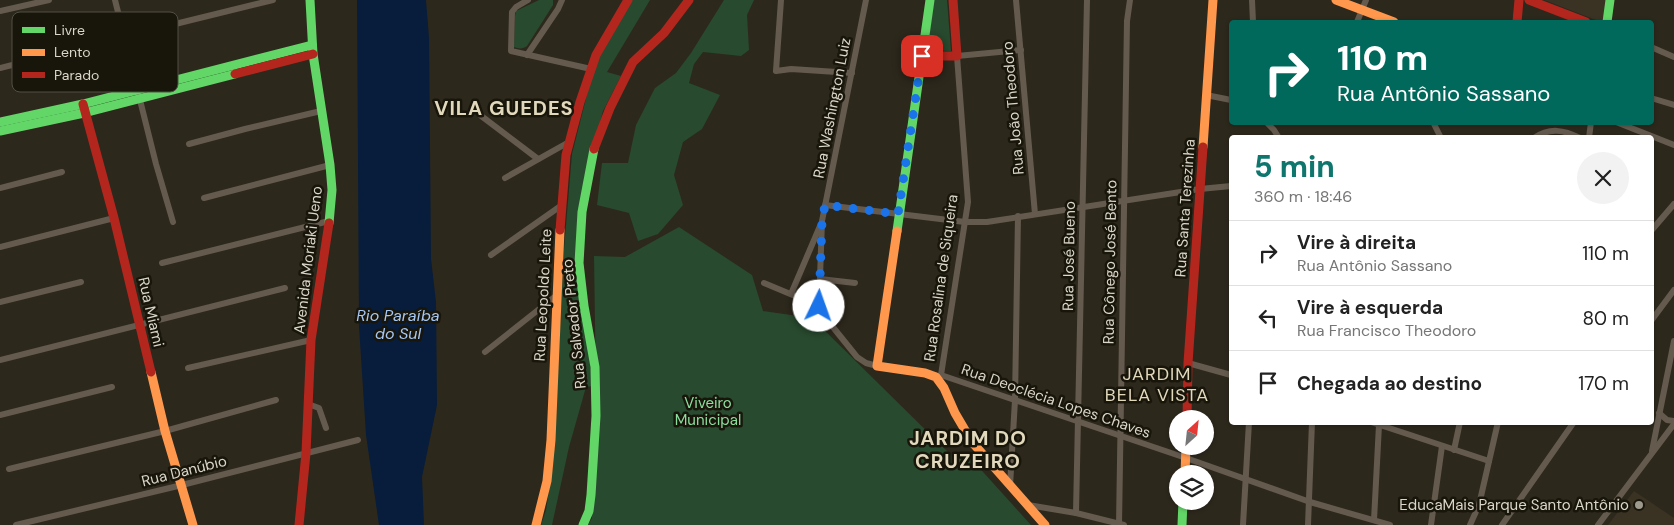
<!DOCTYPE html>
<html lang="pt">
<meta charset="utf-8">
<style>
body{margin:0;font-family:"DM Sans",sans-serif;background:#f2f2f2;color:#222;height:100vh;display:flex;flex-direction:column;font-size:19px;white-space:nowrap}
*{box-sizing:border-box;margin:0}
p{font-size:16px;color:#767676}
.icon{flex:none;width:28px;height:28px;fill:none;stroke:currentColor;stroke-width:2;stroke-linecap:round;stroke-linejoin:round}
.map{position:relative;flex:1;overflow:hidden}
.side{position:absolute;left:1229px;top:135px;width:425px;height:290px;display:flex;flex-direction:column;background:#fff;border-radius:5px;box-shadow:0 1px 4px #0004}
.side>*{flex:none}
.guide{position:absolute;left:1229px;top:20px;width:425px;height:105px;border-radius:5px;box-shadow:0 1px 4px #0004;background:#00695c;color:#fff;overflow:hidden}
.needle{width:32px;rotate:27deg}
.controls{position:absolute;left:1169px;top:410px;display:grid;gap:10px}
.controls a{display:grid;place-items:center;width:45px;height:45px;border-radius:50%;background:#fff;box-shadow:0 1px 4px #0004;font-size:25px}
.pin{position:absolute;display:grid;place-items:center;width:42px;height:42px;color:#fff;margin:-21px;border-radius:10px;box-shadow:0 2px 8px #0006}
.me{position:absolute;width:55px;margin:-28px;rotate:3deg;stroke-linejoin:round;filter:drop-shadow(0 0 4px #0008)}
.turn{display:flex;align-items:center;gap:18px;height:105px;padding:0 25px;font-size:22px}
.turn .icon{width:65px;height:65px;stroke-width:2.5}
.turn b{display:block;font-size:35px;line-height:42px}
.round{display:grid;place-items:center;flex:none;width:52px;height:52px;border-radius:26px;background:#f2f2f2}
.summary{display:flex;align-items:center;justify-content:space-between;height:85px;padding:0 25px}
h1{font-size:30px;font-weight:700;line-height:38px;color:#0f766e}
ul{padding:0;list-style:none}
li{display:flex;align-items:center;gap:15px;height:65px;padding:0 25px;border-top:1px solid #e0e0e0}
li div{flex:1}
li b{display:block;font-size:19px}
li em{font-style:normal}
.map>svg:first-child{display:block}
.education{fill:#3a3222}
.green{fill:#284a2e}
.water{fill:#071d3b}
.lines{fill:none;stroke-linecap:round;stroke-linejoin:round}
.street{stroke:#655a4e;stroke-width:6}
.fast{stroke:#63d668;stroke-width:9}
.slow{stroke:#ff974d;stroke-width:9}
.jam{stroke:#b3261e;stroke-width:9}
.route{stroke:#1a73e8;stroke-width:9;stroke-dasharray:0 16.2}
.poi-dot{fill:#9d998c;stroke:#18150b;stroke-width:2}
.labels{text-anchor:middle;stroke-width:5;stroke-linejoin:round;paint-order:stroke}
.street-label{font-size:15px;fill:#dad6c8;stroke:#18150b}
.park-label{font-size:15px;fill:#8cde9e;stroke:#18150b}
.poi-label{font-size:15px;fill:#dad6c8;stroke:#18150b;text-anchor:end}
.water-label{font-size:16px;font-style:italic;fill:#a7c8f4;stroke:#18150b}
.quarter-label{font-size:18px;letter-spacing:1px;fill:#e2d9bd;stroke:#18150b}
.district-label{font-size:20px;font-weight:bold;letter-spacing:1px;fill:#e2d9bd;stroke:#18150b}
.key{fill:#18150b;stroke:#524f44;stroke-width:1}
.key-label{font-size:14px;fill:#dad6c8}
</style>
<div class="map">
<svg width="1674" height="525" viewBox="0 0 1674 525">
<rect width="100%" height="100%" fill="#2d281c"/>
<!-- education -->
<g class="education">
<polygon points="1544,0 1606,0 1603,22 1601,22"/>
<polygon points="1634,491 1674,518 1674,525 1608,525"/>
</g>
<!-- green -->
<g class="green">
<path d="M 539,0 L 553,0 L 553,5 L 527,46 C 523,49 519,49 514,47 L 515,16 L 516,11 Z"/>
<polygon points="630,0 650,0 607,72 621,76 603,111 592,151 578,273 593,386 586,387 569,447 552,525 541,525 546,510 553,465 564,249 572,154 597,55"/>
<polygon points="724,0 754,0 747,15 749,50 741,56 703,52 694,64 689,83 720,95 702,129 683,142 674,175 683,205 658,234 638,241 629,213 597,205 602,163 628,163 636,125 655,88 676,73 691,53"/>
<polygon points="934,0 947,0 951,51 927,50"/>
<polygon points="679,227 752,275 763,311 812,318 950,454 965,452 1031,525 588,525 592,518 590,504 596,391 594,256 625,257"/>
</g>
<!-- water -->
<polygon class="water" points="357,0 426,0 429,38 431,259 436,302 437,405 422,477 424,525 379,525 366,435 359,326"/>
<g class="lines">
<!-- street -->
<g class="street">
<polyline points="115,0 156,164 173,222"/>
<polyline points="528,0 516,7 512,12 511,51 591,69"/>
<polyline points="781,0 776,71 791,69 852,73"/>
<polyline points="1016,0 1035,214"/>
<polyline points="1252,0 1253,22"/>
<polyline points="0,11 49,0"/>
<polyline points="1357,22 1366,0"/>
<polyline points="159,28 273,0"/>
<polyline points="1651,47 1674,57"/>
<polyline points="527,55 558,9 562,0"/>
<polyline points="0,68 87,46"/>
<polyline points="1206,95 1231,100"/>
<polyline points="1651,98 1674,105"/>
<polyline points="480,115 538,159"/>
<polyline points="1266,122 1274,130 1279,138"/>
<polyline points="1433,122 1441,138"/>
<polyline points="1616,122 1674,145"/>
<path d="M 1534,138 C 1550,127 1564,130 1580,138"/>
<polyline points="1589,138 1591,122"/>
<polyline points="189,144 245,129 321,111"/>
<polyline points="505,178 569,142"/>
<polyline points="0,188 62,172"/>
<polyline points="204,198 330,165"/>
<polyline points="825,205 965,222 987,222 1200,189 1231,186"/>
<polyline points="1651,231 1674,204"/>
<polyline points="0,247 114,218"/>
<polyline points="491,255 562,205"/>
<polyline points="162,263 329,221"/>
<polyline points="820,279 855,283"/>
<polyline points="764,283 819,306 824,316 857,357 866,363 877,366"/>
<polyline points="791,294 820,226"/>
<polyline points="0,302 81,282"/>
<polyline points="819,306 822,221 866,0"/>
<polyline points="1651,321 1674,290"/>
<polyline points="485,352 557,295"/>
<polyline points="0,360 285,288"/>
<polyline points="1188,363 1231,375"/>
<polyline points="188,368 311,340"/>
<polyline points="941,375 1186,458 1310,502 1390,525"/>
<polyline points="939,376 941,375 968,202 957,56 1021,50"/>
<polyline points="308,404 319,408 326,428"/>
<polyline points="1659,413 1667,420 1674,421"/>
<polyline points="0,415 112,387"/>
<polyline points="1371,422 1489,461"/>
<polyline points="1454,450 1460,422"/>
<polyline points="1652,451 1674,341"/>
<polyline points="9,469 165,431 276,400"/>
<polyline points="1010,486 1015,400 1018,216"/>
<polyline points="1028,505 1076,513 1124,525"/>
<polyline points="1076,513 1087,0"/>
<polyline points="1374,520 1379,425"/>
<polyline points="16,525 182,485 358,440"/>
<polyline points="1119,525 1127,21 1130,0"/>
<polyline points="1243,525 1249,422"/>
<polyline points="1308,525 1312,422"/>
<polyline points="1431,525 1442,446"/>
<polyline points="1470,525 1479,505 1498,422"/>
<polyline points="1502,525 1574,422"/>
<polyline points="1598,525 1674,424"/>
</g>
<!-- fast -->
<g class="fast">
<polyline points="310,0 313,54 330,165 332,190 329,223"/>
<polyline points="1607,22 1610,0"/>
<polyline points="0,122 83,104 312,45"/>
<polyline points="0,131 84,113 235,74"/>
<polyline points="897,231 930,0"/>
<polyline points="583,525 589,511 591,495 596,416 595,367 584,306 579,263 582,212 594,149"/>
<polyline points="1182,525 1183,501"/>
</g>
<!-- slow -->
<g class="slow">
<polyline points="1336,0 1394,22"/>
<polyline points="1203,147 1213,0"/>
<polyline points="897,231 877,366 925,373 936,377 944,388 955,413 972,442 1045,525"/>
<polyline points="151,372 165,431 193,525"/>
<polyline points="1185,474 1186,446"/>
<polyline points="536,525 547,481 551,440 560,230"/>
</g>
<!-- jam -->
<g class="jam">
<polyline points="1529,0 1586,22"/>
<polyline points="1517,22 1519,0"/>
<polyline points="922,56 957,56 953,0"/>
<polyline points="235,74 313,54"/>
<polyline points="83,104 114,218 151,372"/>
<polyline points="594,149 610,108 633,62 664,33 689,0"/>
<polyline points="560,230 566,155 580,102 596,55 628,0"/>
<polyline points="1187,419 1188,363 1203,147"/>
<polyline points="299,525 306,453 311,340 329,223"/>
</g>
</g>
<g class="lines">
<!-- route -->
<polyline class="route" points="819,306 822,221 825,205 898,214 922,56"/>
</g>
<!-- markers -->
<circle class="poi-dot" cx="1639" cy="505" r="5"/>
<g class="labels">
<!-- street labels -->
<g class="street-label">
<text transform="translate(832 108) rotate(-79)" y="5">Rua Washington Luiz</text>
<text transform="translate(1013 108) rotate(-95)" y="5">Rua João Theodoro</text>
<text transform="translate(1185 208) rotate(-86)" y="5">Rua Santa Terezinha</text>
<text transform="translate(1069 256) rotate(-89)" y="5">Rua José Bueno</text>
<text transform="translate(308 260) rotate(-83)" y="5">Avenida Moriaki Ueno</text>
<text transform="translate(1110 262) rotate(-89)" y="5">Rua Cônego José Bento</text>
<text transform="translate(941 278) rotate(-82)" y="5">Rua Rosalina de Siqueira</text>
<text transform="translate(543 295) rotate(-87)" y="5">Rua Leopoldo Leite</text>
<text transform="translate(151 312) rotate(77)" y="5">Rua Miami</text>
<text transform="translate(574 324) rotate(-96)" y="5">Rua Salvador Preto</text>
<text transform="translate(1056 401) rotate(19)" y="5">Rua Deoclécia Lopes Chaves</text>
<text transform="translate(184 471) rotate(-14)" y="5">Rua Danúbio</text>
</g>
<!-- park labels -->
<g class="park-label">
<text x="708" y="408">Viveiro<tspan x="708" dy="17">Municipal</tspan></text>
</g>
<!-- poi labels -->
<g class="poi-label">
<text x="1629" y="510">EducaMais Parque Santo Antônio</text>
</g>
<!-- water labels -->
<g class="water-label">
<text x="398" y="321">Rio Paraíba<tspan x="398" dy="18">do Sul</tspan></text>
</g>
<!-- quarter labels -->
<g class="quarter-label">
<text x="1157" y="380">JARDIM<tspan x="1157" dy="21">BELA VISTA</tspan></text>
</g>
<!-- district labels -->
<g class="district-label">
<text x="504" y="115">VILA GUEDES</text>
<text x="968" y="445">JARDIM DO<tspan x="968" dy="23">CRUZEIRO</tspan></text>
</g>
</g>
<!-- legend -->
<rect x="12" y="12" width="166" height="80" rx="8" class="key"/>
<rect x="22" y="27" width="23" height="6" fill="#63d668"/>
<rect x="22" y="49" width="23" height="7" fill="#ff974d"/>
<rect x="22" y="72" width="23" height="6" fill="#b3261e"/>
<g class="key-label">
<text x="54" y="35">Livre</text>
<text x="54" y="57">Lento</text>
<text x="54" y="80">Parado</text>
</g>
</svg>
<div class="controls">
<a><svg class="needle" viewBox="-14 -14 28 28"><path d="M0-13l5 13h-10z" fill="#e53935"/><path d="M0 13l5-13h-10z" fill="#767676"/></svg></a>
<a><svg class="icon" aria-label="layers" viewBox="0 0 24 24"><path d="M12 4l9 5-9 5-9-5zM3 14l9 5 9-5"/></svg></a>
</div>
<div class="pin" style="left:922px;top:56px;background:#d93025"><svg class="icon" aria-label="arrive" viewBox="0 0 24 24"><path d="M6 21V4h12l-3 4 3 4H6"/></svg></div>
<svg class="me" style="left:819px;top:306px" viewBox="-20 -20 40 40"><circle r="19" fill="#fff"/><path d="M0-13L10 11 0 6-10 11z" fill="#1a73e8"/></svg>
<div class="guide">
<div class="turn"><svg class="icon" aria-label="right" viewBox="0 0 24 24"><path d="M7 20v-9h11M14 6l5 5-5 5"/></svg><div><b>110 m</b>Rua Antônio Sassano</div></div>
</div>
<section class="side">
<div class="summary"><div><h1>5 min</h1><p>360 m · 18:46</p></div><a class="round"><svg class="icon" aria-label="close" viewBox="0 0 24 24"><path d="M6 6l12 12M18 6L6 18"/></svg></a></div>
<ul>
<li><svg class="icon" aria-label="right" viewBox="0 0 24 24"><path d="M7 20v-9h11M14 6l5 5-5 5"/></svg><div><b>Vire à direita</b><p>Rua Antônio Sassano</p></div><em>110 m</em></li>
<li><svg class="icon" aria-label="left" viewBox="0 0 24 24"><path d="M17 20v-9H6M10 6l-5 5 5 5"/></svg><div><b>Vire à esquerda</b><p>Rua Francisco Theodoro</p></div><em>80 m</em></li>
<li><svg class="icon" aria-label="arrive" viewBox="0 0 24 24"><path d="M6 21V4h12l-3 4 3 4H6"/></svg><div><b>Chegada ao destino</b></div><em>170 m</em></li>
</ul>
</section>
</div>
